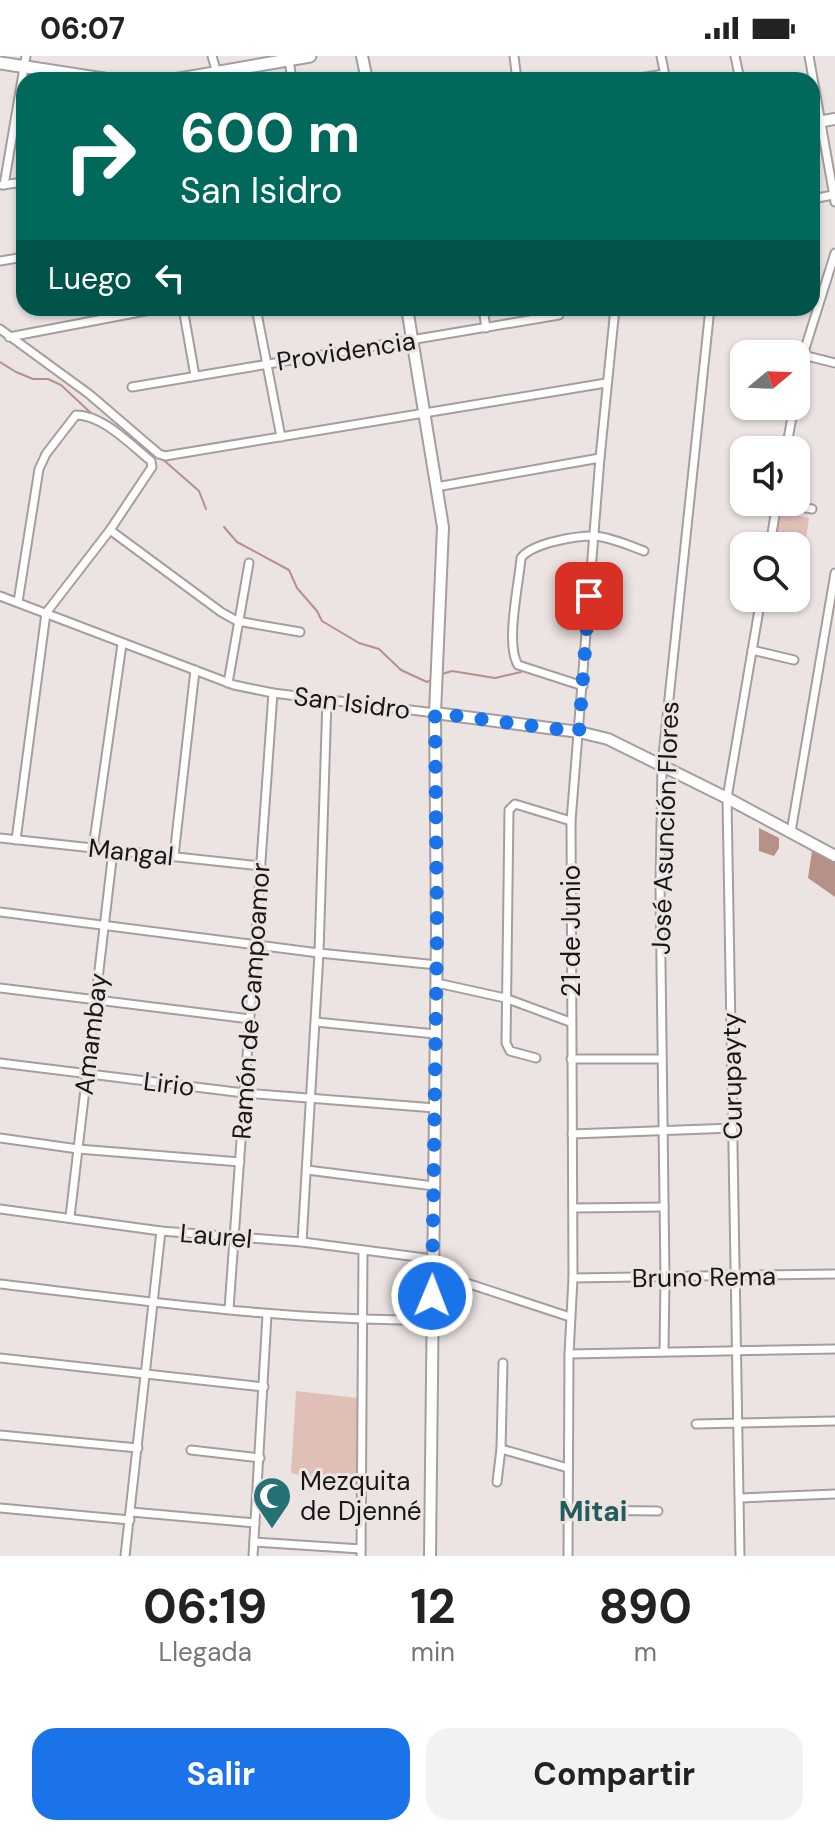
<!DOCTYPE html>
<html lang="es">
<meta charset="utf-8">
<style>
body{margin:0;font-family:"DM Sans",sans-serif;background:#f2f2f2;color:#222;height:100vh;display:flex;flex-direction:column;font-size:30px;white-space:nowrap}
*{box-sizing:border-box;margin:0}
p{font-size:26px;color:#767676}
.icon{flex:none;width:44px;height:44px;fill:none;stroke:currentColor;stroke-width:2;stroke-linecap:round;stroke-linejoin:round}
.map{position:relative;height:1500px;overflow:hidden}
.sheet{display:flex;flex-direction:column;background:#fff;flex:1}
.sheet>*{flex:none}
.top-card{position:absolute;left:16px;top:16px;width:804px;height:244px;border-radius:24px;box-shadow:0 2px 6px #0004;background:#00695c;color:#fff;overflow:hidden}
.needle{width:52px;rotate:71deg}
.controls{position:absolute;left:730px;top:284px;display:grid;gap:16px}
.controls a{display:grid;place-items:center;width:80px;height:80px;border-radius:16px;background:#fff;box-shadow:0 2px 6px #0004;font-size:40px}
.pin{position:absolute;display:grid;place-items:center;width:68px;height:68px;color:#fff;margin:-34px;border-radius:16px;box-shadow:0 4px 12px #0006}
.me{position:absolute;width:88px;margin:-44px;rotate:1deg;stroke-linejoin:round;filter:drop-shadow(0 0 6px #0008)}
.turn{display:flex;align-items:center;gap:28px;height:168px;padding:0 32px;font-size:36px}
.turn .icon{width:104px;height:104px;stroke-width:2.5}
.turn b{display:block;font-size:56px;line-height:68px}
.then{display:flex;align-items:center;height:76px;padding:0 32px;background:#0003;gap:16px;font-size:30px}
.eta{display:flex;justify-content:space-evenly;align-items:center;height:136px;text-align:center}
.eta b{font-size:48px;font-weight:700;line-height:56px}
.primary-button{display:flex;gap:16px;margin-top:auto;padding:16px 32px}
.primary-button a{flex:1;height:92px;border-radius:24px;background:#1a73e8;color:#fff;font-size:32px;font-weight:700;line-height:92px;text-align:center}
.primary-button a+a{background:#f2f2f2;color:#222}
.status{display:flex;justify-content:space-between;align-items:center;height:56px;padding:0 40px;background:#fff;direction:ltr}
.status svg{height:22px;fill:currentColor}
.map>svg:first-child{display:block}
.green{fill:#e0bfb7}
.water{fill:#b79087}
.lines{fill:none;stroke-linecap:round;stroke-linejoin:round}
.stream{stroke:#b79087;stroke-width:2}
.street-casing{stroke:#a69e9c;stroke-width:11}
.secondary-casing{stroke:#a69e9c;stroke-width:14}
.primary-casing{stroke:#a69e9c;stroke-width:15}
.street{stroke:#fff;stroke-width:7}
.secondary{stroke:#fff;stroke-width:10}
.primary{stroke:#fff;stroke-width:11}
.route{stroke:#1a73e8;stroke-width:14;stroke-dasharray:0 25.2}
.labels{text-anchor:middle;stroke-width:6;stroke-linejoin:round;paint-order:stroke}
.street-label{font-size:26px;fill:#191615;stroke:#ece4e2}
.poi-label{font-size:26px;fill:#191615;stroke:#ece4e2;text-anchor:start}
.neighbourhood-label{font-size:28px;font-weight:bold;fill:#225c5f;stroke:#ece4e2}
</style>
<div class="status"><b>06:07</b><svg viewBox="0 0 49 12"><path d="M0 12V9h3v3zM5 12V6h3v6zM10 12V3h3v9zM15 12V0h3v12zM26 1h20v11H26zM47 4h2v5h-2z"/></svg></div>
<div class="map">
<svg width="835" height="1500" viewBox="0 0 835 1500">
<rect width="100%" height="100%" fill="#ece4e2"/>
<!-- green -->
<g class="green">
<polygon points="780,457 809,462 804,497 796,496 796,490 775,490"/>
<polygon points="296,1335 358,1342 358,1433 291,1417"/>
</g>
<!-- water -->
<g class="water">
<polygon points="759,772 779,782 779,792 774,800 759,795"/>
<polygon points="812,795 835,806 835,841 808,822"/>
</g>
<g class="lines">
<!-- stream -->
<g class="stream">
<polyline points="0,306 16,316 33,323 48,323 61,329 93,359"/>
<polyline points="159,400 199,435 206,453"/>
<polyline points="224,471 237,486 289,514 297,532 317,555 322,565 359,587 379,593 401,614 427,626 431,624"/>
<polyline points="442,618 452,615 495,622 521,616"/>
</g>
<!-- street casing -->
<g class="street-casing">
<g id="street">
<polyline points="212,0 219,24"/>
<polyline points="514,0 517,24"/>
<polyline points="661,0 666,24"/>
<polyline points="735,0 740,24"/>
<polyline points="809,0 835,146"/>
<polyline points="289,4 292,24"/>
<polyline points="628,24 664,18"/>
<polyline points="2,129 24,126"/>
<polyline points="4,129 26,0"/>
<polyline points="812,143 833,139"/>
<polyline points="0,205 24,201"/>
<polyline points="183,252 195,320"/>
<polyline points="256,252 281,381"/>
<polyline points="483,252 486,272"/>
<polyline points="0,273 89,338 159,398 165,400 606,327"/>
<polyline points="9,281 161,252"/>
<polyline points="803,299 835,307"/>
<polyline points="132,331 559,259 558,252"/>
<polyline points="796,338 803,299 835,197"/>
<polyline points="786,394 794,350"/>
<polyline points="436,431 600,402"/>
<polyline points="777,447 812,453"/>
<polyline points="110,474 221,556 237,565 300,576"/>
<polyline points="770,490 777,446"/>
<polyline points="0,540 234,629 273,637 435,657"/>
<polyline points="752,594 794,604"/>
<polyline points="228,627 249,507"/>
<path d="M 583,630 L 518,609 C 505,588 519,528 521,502 C 532,487 575,480 594,480 C 610,481 628,489 644,495"/>
<polyline points="327,643 319,897 437,909"/>
<polyline points="791,776 835,517"/>
<polyline points="0,782 261,810"/>
<path d="M 16,784 L 46,557 L 110,474 L 152,411 L 151,405 C 131,389 103,359 76,359 L 46,398 L 39,413 L 18,546"/>
<polyline points="93,792 122,588"/>
<polyline points="174,800 195,614"/>
<polyline points="0,856 319,897 302,1186"/>
<polyline points="437,927 505,942 570,966"/>
<polyline points="0,932 250,963"/>
<polyline points="316,966 435,978"/>
<polyline points="536,1002 510,995 506,987 509,754 515,748 571,765"/>
<polyline points="571,1003 662,1003"/>
<polyline points="0,1007 244,1037 435,1052"/>
<polyline points="572,1078 733,1072"/>
<polyline points="0,1082 78,1093 240,1106"/>
<polyline points="307,1114 434,1130"/>
<polyline points="573,1152 664,1151"/>
<polyline points="0,1153 161,1175 302,1186 433,1203"/>
<polyline points="70,1161 113,795"/>
<polyline points="433,1216 570,1261"/>
<polyline points="573,1222 835,1218"/>
<path d="M 0,1228 C 144,1245 287,1265 432,1264"/>
<polyline points="229,1253 273,637"/>
<polyline points="664,1295 665,1222 660,829 662,709 710,252"/>
<polyline points="569,1298 835,1293"/>
<polyline points="0,1302 264,1331"/>
<polyline points="696,1368 835,1365"/>
<polyline points="0,1379 138,1392"/>
<polyline points="501,1393 568,1412"/>
<polyline points="191,1394 260,1402"/>
<polyline points="497,1426 501,1393 503,1307"/>
<polyline points="741,1442 835,1438"/>
<polyline points="0,1452 130,1464"/>
<polyline points="568,1454 658,1455"/>
<polyline points="131,1456 255,1467"/>
<polyline points="254,1486 361,1493"/>
<polyline points="125,1500 161,1175"/>
<polyline points="253,1500 267,1259"/>
<polyline points="361,1500 363,1194"/>
<polyline points="568,1500 569,1298 573,1222 571,765 600,402 615,252"/>
<polyline points="740,1500 727,742 761,542"/>
</g>
</g>
<!-- secondary casing -->
<g class="secondary-casing">
<g id="secondary">
<polyline points="362,0 367,24"/>
<polyline points="812,67 835,63"/>
<polyline points="407,252 443,471 435,657 437,875 430,1500"/>
<polyline points="435,657 579,676 608,683 727,742 835,800"/>
</g>
</g>
<!-- primary casing -->
<g class="primary-casing">
<g id="primary">
<polyline points="0,7 110,24"/>
<polyline points="174,24 310,0"/>
</g>
</g>
<!-- street -->
<use href="#street" class="street"/>
<!-- secondary -->
<use href="#secondary" class="secondary"/>
<!-- primary -->
<use href="#primary" class="primary"/>
</g>
<g class="lines">
<!-- route -->
<polyline class="route" points="432,1240 437,875 435,657 579,676 589,540"/>
</g>
<!-- icons -->
<defs>
<g id="mosque-pin" transform="scale(2)"><path d="M0 17L-7.5 6A9.5 9.5 0 1 1 7.5 6Z" fill="#267174" stroke="#ece4e2"/><path d="M3.5-4.9A6 6 0 1 0 3.5 4.9A5 5 0 1 1 3.5-4.9Z" fill="#fff"/></g>
</defs>
<g fill-rule="evenodd">
<use href="#mosque-pin" x="272" y="1440"/>
</g>
<g class="labels">
<!-- street labels -->
<g class="street-label">
<text transform="translate(346 295) rotate(-9)" y="9">Providencia</text>
<text transform="translate(352 647) rotate(7)" y="9">San Isidro</text>
<text transform="translate(665 772) rotate(-88)" y="9">José Asunción Flores</text>
<text transform="translate(131 796) rotate(6)" y="9">Mangal</text>
<text transform="translate(571 875) rotate(-90)" y="9">21 de Junio</text>
<text transform="translate(251 945) rotate(-86)" y="9">Ramón de Campoamor</text>
<text transform="translate(91 978) rotate(-83)" y="9">Amambay</text>
<text transform="translate(732 1020) rotate(-91)" y="9">Curupayty</text>
<text transform="translate(169 1028) rotate(7)" y="9">Lirio</text>
<text transform="translate(216 1180) rotate(5)" y="9">Laurel</text>
<text transform="translate(704 1221) rotate(-1)" y="9">Bruno Rema</text>
</g>
<!-- poi labels -->
<g class="poi-label">
<text x="300" y="1434">Mezquita<tspan x="300" dy="30">de Djenné</tspan></text>
</g>
<!-- neighbourhood labels -->
<g class="neighbourhood-label">
<text x="593" y="1465">Mitai</text>
</g>
</g>
</svg>
<div class="controls">
<a><svg class="needle" viewBox="-14 -14 28 28"><path d="M0-13l5 13h-10z" fill="#e53935"/><path d="M0 13l5-13h-10z" fill="#767676"/></svg></a>
<a><svg class="icon" aria-label="sound" viewBox="0 0 24 24"><path d="M4 9h4l5-4v14l-5-4H4zM17 9q2 3 0 6"/></svg></a>
<a><svg class="icon" aria-label="search" viewBox="0 0 24 24"><circle cx="10" cy="10" r="6"/><path d="M15 15l6 6"/></svg></a>
</div>
<div class="pin" style="left:589px;top:540px;background:#d93025"><svg class="icon" aria-label="arrive" viewBox="0 0 24 24"><path d="M6 21V4h12l-3 4 3 4H6"/></svg></div>
<svg class="me" style="left:432px;top:1240px" viewBox="-20 -20 40 40"><circle r="17" fill="#1a73e8" stroke="#fff" stroke-width="3"/><path d="M0-11L8 9 0 5-8 9z" fill="#fff"/></svg>
<div class="top-card">
<div class="turn"><svg class="icon" aria-label="right" viewBox="0 0 24 24"><path d="M7 20v-9h11M14 6l5 5-5 5"/></svg><div><b>600 m</b>San Isidro</div></div>
<div class="then">Luego<svg class="icon" aria-label="left" viewBox="0 0 24 24"><path d="M17 20v-9H6M10 6l-5 5 5 5"/></svg></div>
</div>
</div>
<section class="sheet">
<div class="eta">
<div><b>06:19</b><p>Llegada</p></div>
<div><b>12</b><p>min</p></div>
<div><b>890</b><p>m</p></div>
</div>
<div class="primary-button"><a>Salir</a><a>Compartir</a></div>
</section>
